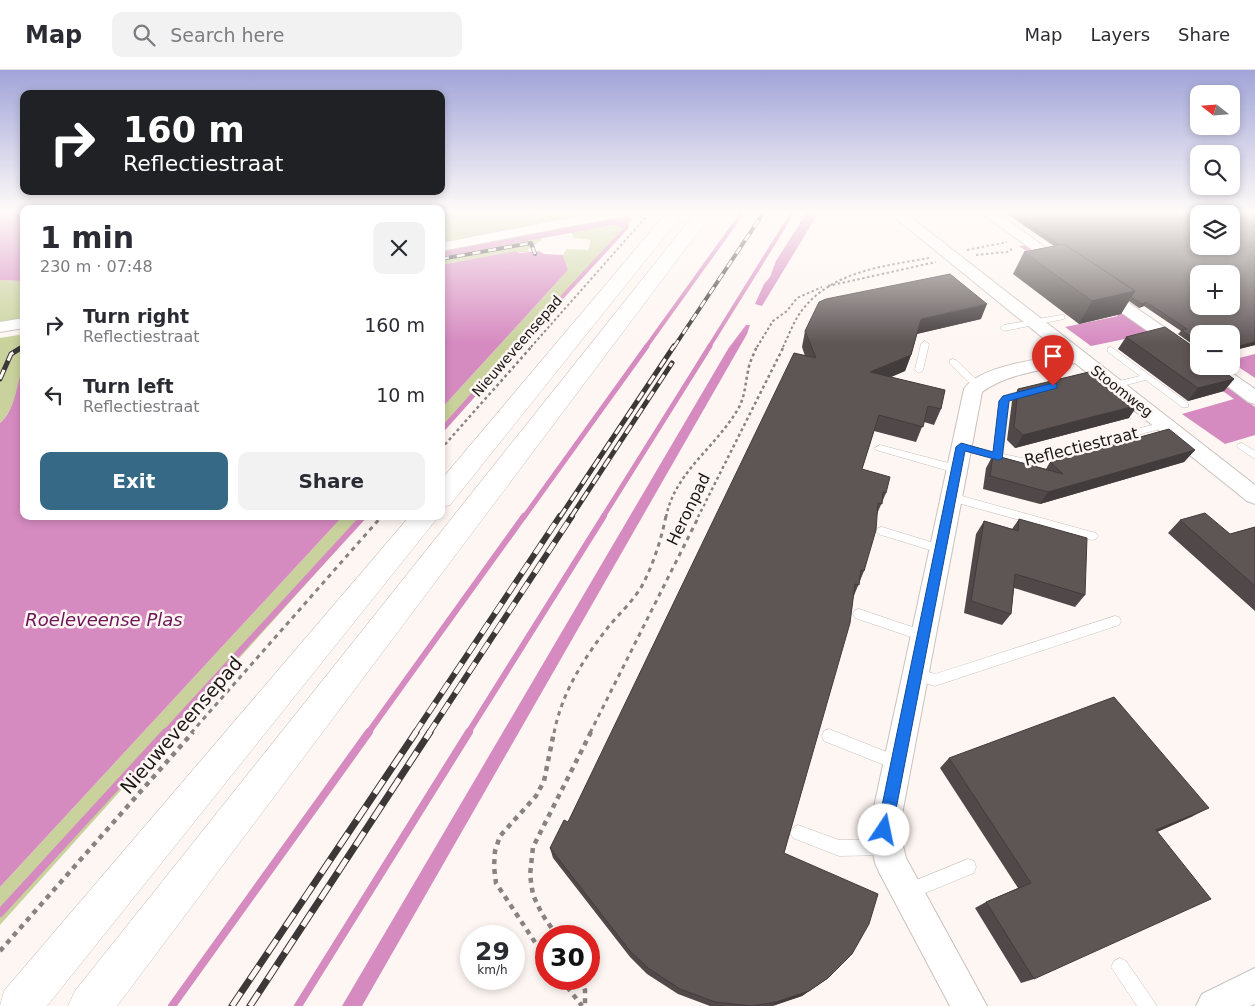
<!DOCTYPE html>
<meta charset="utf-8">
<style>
body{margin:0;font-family:"DejaVu Sans",sans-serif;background:#f2f2f3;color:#2b2b33;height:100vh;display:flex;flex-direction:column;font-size:19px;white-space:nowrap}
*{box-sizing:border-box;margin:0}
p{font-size:16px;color:#7c7c81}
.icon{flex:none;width:28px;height:28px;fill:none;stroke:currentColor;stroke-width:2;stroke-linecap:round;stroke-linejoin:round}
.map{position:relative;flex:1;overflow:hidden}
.panel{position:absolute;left:20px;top:135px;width:425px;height:315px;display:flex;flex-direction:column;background:#fff;border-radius:10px;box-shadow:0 2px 8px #0003}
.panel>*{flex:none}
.banner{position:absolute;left:20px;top:20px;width:425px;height:105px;border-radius:10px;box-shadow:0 2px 8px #0003;background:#202124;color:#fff;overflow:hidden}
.needle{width:32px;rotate:287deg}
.fabs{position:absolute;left:1190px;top:15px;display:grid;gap:10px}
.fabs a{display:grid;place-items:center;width:50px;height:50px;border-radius:10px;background:#fff;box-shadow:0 2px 8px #0003;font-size:25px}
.speed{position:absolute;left:460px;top:855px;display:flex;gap:10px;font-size:25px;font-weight:700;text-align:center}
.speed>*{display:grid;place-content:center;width:65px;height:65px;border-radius:50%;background:#fff;box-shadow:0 2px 8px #0003;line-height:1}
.speed small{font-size:12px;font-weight:400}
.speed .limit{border:8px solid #d22;background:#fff;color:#111}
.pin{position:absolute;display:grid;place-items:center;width:42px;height:42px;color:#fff;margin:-51px -21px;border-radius:50% 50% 50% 0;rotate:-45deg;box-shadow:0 0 5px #0007}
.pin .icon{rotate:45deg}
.me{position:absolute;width:55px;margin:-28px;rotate:11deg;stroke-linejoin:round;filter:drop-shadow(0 0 4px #0008)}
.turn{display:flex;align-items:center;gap:18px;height:105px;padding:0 20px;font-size:22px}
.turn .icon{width:65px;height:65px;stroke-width:2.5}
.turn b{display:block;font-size:35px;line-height:42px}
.round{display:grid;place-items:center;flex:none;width:52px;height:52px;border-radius:10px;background:#f2f2f3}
.headline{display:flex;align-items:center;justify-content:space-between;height:85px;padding:0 20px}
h1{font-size:30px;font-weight:600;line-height:38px}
.action{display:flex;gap:10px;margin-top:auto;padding:10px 20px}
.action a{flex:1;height:58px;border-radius:10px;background:#356985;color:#fff;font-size:20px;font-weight:600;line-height:58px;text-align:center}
.action a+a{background:#f2f2f3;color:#2b2b33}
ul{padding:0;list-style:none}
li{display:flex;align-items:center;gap:15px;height:70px;padding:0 20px}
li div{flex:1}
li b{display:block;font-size:19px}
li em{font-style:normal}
header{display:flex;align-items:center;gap:30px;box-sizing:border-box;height:70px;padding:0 25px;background:#fff;border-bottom:1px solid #e1e1e2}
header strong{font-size:24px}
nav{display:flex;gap:28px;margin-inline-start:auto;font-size:18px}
.search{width:350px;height:45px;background:#f2f2f3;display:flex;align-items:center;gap:12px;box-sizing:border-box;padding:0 18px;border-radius:10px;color:#7c7c81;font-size:19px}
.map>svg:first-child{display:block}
.green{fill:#c9d29d}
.water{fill:#d68bc0}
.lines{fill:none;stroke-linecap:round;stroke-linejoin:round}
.stream-far3{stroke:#d68bc0;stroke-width:4}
.stream-far2{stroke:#d68bc0;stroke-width:5}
.stream-far1{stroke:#d68bc0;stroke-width:6}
.stream{stroke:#d68bc0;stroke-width:8}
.lane-casing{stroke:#cac1bd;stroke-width:1}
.street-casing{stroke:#cac1bd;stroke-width:2}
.highway-casing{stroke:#cac1bd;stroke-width:1}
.path-far3{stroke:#888280;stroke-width:2;stroke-dasharray:2.5 2.5;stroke-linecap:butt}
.path-far2{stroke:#888280;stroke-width:2.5;stroke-dasharray:3 3;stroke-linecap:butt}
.path-far1{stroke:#888280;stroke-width:3;stroke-dasharray:4.5 4.5;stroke-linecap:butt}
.path{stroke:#888280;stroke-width:4.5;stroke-dasharray:5 5;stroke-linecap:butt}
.lane{fill:#fff;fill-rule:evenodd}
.street{fill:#fff;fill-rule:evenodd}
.highway{fill:#fff;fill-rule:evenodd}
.rail-far3-casing{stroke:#3c3837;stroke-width:4}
.rail-far2-casing{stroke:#3c3837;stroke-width:5}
.rail-far1-casing{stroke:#3c3837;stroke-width:6}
.rail-casing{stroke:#3c3837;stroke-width:7}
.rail-far3{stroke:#fef6f2;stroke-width:2.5;stroke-dasharray:8;stroke-linecap:butt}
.rail-far2{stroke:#fef6f2;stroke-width:3;stroke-dasharray:10;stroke-linecap:butt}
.rail-far1{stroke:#fef6f2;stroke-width:4.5;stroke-dasharray:12;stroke-linecap:butt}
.rail{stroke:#fef6f2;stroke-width:5;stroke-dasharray:16;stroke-linecap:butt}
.wall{fill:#514949}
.shaded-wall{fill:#423c3c}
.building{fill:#5e5555;stroke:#423c3c;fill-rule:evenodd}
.route{fill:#1a73e8;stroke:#114b97}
.labels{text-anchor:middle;stroke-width:5;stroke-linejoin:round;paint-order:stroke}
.far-street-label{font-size:14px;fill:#1a1716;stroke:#fef6f2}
.street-label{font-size:16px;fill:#1a1716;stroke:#fef6f2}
.water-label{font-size:18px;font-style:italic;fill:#6c1359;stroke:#fef6f2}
.near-street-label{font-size:19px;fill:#1a1716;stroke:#fef6f2}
</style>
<header>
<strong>Map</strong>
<div class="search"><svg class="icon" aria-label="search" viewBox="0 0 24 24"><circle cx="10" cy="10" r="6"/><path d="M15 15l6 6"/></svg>Search here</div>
<nav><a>Map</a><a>Layers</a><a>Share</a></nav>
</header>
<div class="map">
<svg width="1255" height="936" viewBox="0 0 1255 936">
<rect width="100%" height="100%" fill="#fef6f2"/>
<!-- green -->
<g class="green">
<polygon points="441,142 586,142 577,148 441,173"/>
<polygon points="613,155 623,158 441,363 441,339 568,200 563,185 566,179 588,180 591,170 573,168 572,162"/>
<polygon points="540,168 542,170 528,179 528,182 511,182 441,195 441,187"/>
<polygon points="0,210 24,211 24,249 0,253"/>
<path d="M 24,264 C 24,288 20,336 0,353 L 0,268 Z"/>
<polygon points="343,446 367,446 0,855 0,817"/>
</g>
<!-- water -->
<g class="water">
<polygon points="0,142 24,142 24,211 0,210"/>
<polygon points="807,142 819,142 762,236 755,234 764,214 770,207 776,191"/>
<polygon points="627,146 632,150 623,158 613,155 441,187 441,180"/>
<polygon points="1026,175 1255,337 1255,365 1225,374 1182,344 1234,329 1144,265 1091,276 1065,257 1118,246 1019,176"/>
<polygon points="515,181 520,183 539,181 544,184 563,185 568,200 441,339 441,195"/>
<polygon points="746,255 750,255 747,264 362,936 342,936 728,279"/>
<polygon points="1255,284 1255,308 1231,292 1231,290"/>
<path d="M 24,293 L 24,446 L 343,446 L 0,817 L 0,353 C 16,340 17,311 24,293 Z"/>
</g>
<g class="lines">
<!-- stream-far3 -->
<g class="stream-far3">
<polyline points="532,142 533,144"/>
<polyline points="516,277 627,157 625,149"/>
<polyline points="646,277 743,142"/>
<polyline points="709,277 793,142"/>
</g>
<!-- stream-far2 -->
<g class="stream-far2">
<polyline points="441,361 517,276"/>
<polyline points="524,447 647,276"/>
<polyline points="603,447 710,276"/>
</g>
<!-- stream-far1 -->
<g class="stream-far1">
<polyline points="165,663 364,446"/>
<polyline points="368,663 524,446"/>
<polyline points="468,663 604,446"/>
</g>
<!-- stream -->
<g class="stream">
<polyline points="0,843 166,662"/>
<polyline points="172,936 369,662"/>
<polyline points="298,936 469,662"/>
</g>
<!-- lane casing -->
<g class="lane-casing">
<g id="lane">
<polygon points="1061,245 1064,245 1064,249 1004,261 1000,258 1004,255"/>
<polygon points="925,271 929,274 923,300 919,303 915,300 921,274"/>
<polygon points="1111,277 1188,333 1188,337 1182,337 1146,310 1114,318 1111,317 1111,313 1140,306 1108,282 1108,278"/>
<polygon points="953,289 956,290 980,313 980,317 974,317 950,294 950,290"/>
<polygon points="1029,319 1034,322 1032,324 1012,329 1009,332 1003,384 1022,388 1164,352 1169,355 1167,357 1022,396 957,379 956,377 961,374 994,382 999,331 1006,325"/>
<polygon points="1242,373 1255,381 1255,389 1238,378 1237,376 1238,374"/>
<polygon points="880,375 960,396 961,399 956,403 876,380 875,378"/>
<polygon points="951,423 1092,462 1096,463 1098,466 1096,469 1092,470 947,430 946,427"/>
<polygon points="882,457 944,476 946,479 944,482 940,483 878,464 876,461 878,458"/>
<polygon points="859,539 927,562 929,566 927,570 923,571 855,548 853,544 855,540"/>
<polygon points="1115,546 1119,547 1121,551 1119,555 935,616 910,608 908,604 910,600 915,598 935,604"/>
<polygon points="829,659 902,688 904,693 902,698 897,700 824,671 822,666 824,661"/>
<polygon points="798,755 839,770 886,769 891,772 894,777 891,782 886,785 839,786 793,768 790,763 793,758"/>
<polygon points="968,789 974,791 976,797 974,803 908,830 902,828 900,822 902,816"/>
<polygon points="1120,888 1126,891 1157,936 1137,936 1111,897 1114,891"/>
</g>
</g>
<!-- street casing -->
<g class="street-casing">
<g id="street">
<polygon points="600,142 630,142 623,146 441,181 441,173"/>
<path d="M 888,142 L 904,142 L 1255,415 L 1255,434 L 1247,431 L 1075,293 C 1043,300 1009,303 982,322 L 899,760 L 906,788 L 987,936 L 950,936 L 880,804 L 875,793 L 869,760 L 964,319 C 979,296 1039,289 1064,285 Z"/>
<polygon points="980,142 996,142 1072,196 1069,199 1059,199"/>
<polygon points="1101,216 1107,218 1199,281 1199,294 1193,293 1095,224 1093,221 1095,218"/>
<polygon points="24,248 24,258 0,262 0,252"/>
<polygon points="1201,296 1222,296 1255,319 1255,334 1248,332"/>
<polygon points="1255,898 1255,934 1250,936 1196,936 1202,924"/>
</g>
</g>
<!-- highway casing -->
<g class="highway-casing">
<g id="highway">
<polygon points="667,142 684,142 450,435 441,437 441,410"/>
<polygon points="696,142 713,142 117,936 68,936 75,921"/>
<polygon points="410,446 439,446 47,936 0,936 4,921"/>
</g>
</g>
<!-- path-far3 -->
<g class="path-far3">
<polyline points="967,180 1007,172"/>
<polyline points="976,185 1007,182 1011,180 1010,176"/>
<polyline points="828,216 936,192"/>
<polyline points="531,277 645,148 647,142"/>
<polyline points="757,277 773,251 787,241 797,228 822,217"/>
<path d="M 783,277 C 789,265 794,250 803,239 C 833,201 884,196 929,188"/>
</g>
<!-- path-far2 -->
<g class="path-far2">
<polyline points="441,379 532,276"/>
<path d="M 666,447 C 675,402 716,377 738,339 C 745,327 745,315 748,301 C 749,293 754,284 757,276"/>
<polyline points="698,447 784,276"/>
</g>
<!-- path-far1 -->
<g class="path-far1">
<polyline points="191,663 382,446"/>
<path d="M 554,663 C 562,622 584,588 609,556 C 620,543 635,529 643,514 C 654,492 661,470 666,446"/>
<polyline points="590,663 699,446"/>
</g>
<!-- path -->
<g class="path">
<polyline points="557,866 542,844 533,825 530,805 533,777 591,662"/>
<polyline points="0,881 193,662"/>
<polyline points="546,889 496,813 494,797 495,781 500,766 536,726 544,711 554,662"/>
<polyline points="561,909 582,936"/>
<polyline points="581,909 585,920 585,936"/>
</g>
<!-- lane -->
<use href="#lane" class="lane"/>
<!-- street -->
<use href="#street" class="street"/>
<!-- highway -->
<use href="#highway" class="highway"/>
<!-- rail-far3 casing -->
<g class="rail-far3-casing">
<g id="rail-far3">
<polyline points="441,189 531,173 535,184"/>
<polyline points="22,277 24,276"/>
<polyline points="674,277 764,142"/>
</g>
</g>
<!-- rail-far2 casing -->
<g class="rail-far2-casing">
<g id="rail-far2">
<polyline points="0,309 11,284 24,276"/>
<polyline points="560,447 674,276"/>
<polyline points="571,447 672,293"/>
</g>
</g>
<!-- rail-far1 casing -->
<g class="rail-far1-casing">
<g id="rail-far1">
<polyline points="415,663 560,446"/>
<polyline points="429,663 572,446"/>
</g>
</g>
<!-- rail casing -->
<g class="rail-casing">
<g id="rail">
<polyline points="232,936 416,662"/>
<polyline points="250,936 430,662"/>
</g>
</g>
<!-- rail-far3 -->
<use href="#rail-far3" class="rail-far3"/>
<!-- rail-far2 -->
<use href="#rail-far2" class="rail-far2"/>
<!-- rail-far1 -->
<use href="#rail-far1" class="rail-far1"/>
<!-- rail -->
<use href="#rail" class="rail"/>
</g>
<!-- wall -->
<g class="wall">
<polygon points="1004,142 1255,142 1255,275 1231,281 1231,264 1199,264 1199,279 1178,264 1181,261 1144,236 1139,238 1129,231 1121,244 1079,254 1013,204 1024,182 1054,176"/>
<polygon points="981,249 917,264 911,285 905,301 891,307 941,339 934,355 924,352 916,372 874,361 862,399 886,423 877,444 864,501 853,528 784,783 828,908 802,926 773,936 710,936 678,924 647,904 630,887 553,788 550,778 568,752 805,286 802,277 805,261"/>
<polygon points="1126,267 1198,280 1196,282 1234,309 1224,321 1188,331 1118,279"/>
<polygon points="1018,319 1129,348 1015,378 1007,370 1012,331"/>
<polygon points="1195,380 1184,392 1040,434 983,419 986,398 993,385 1046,399 1050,392"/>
<polygon points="1019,449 1085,525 1075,537 1014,518 1011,544 1002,555 964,543 976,464 984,451 1012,459"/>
<polygon points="1180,450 1230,464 1255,457 1255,541 1168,463"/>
<polygon points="949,688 1193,746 1157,762 1034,909 1021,913 975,838 986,832 1018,818 940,698"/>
</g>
<!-- shaded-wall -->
<g class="shaded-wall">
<polygon points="1135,221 1121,244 1079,254 1092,231"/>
<polygon points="1146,232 1144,236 1139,238 1142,234"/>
<polygon points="987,234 981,249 916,264 921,249"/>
<polygon points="1255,272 1255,275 1231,281 1231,278"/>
<polygon points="911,285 905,301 865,318 870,302"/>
<polygon points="1234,309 1224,321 1188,331 1198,318"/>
<polygon points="1138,335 1129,348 1015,378 1023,365"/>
<polygon points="1195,380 1184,392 1040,434 1048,422"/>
<polygon points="1209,738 1193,746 1141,769 1156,760"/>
<polygon points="828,908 802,926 771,936 776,932"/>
</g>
<!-- building -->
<g class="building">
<path d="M 1011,142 L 1255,142 L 1255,272 L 1231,278 L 1231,264 L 1199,264 L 1199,272 L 1181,260 L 1187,259 L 1146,232 L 1142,234 L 1131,227 L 1135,221 L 1064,174 L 1060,175 ZM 1199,144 L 1231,144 L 1231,176 L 1199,176 ZM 1199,204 L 1231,204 L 1231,236 L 1199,236 Z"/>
<polygon points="1064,174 1135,221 1092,231 1024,182"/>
<polygon points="950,204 987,234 921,249 911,285 870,302 945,320 941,339 928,336 923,357 879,345 862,399 890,407 886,423 883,422 882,434 878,433 876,460 864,501 861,500 859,515 855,514 850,553 784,783 878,824 869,854 852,884 828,908 809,921 776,932 752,936 715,932 680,919 648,898 630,881 550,778 564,750 568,752 794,283 816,288 805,261 819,232 826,229"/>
<polygon points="1165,257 1198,280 1194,281 1199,284 1199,296 1216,296 1234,309 1198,318 1126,267"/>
<polygon points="1093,301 1138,335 1023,365 1014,357 1018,319"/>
<polygon points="1169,359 1195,380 1048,422 990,406 993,385 1063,404 1050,392"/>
<polygon points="1205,443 1230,464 1255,457 1255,516 1180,450"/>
<polygon points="1019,449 1087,468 1085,525 1015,504 1011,544 971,531 984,451 1018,461"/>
<polygon points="1114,627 1209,738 1156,760 1211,829 1034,909 986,832 1031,813 949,688"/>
</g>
<!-- sky -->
<linearGradient id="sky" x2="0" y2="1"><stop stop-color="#a1a4d8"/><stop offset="0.52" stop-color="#fffbf9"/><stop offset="1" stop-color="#fffbf9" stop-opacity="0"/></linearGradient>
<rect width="1255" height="273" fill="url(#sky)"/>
<!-- route -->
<polygon class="route" points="1053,313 1057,314 1057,318 1009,331 1002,389 998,390 965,381 892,760 890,765 884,768 879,765 877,760 956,377 961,373 993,382 999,331 1003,326"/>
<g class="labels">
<!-- far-street labels -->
<g class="far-street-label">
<text transform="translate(517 276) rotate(-49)" y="5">Nieuweveensepad</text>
<text transform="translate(1122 321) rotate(38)" y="5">Stoomweg</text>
</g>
<!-- street labels -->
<g class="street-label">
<text transform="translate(1081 376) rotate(-14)" y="6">Reflectiestraat</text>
<text transform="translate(688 439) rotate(-64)" y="6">Heronpad</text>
</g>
<!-- water labels -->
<g class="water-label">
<text x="104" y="556">Roeleveense Plas</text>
</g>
<!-- near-street labels -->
<g class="near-street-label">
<text transform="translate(181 655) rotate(-49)" y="7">Nieuweveensepad</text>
</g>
</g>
</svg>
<div class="fabs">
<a><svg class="needle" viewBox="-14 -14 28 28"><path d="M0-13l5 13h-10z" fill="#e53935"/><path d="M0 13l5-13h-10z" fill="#7c7c81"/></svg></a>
<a><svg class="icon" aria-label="search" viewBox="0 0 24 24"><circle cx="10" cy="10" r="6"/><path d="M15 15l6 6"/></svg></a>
<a><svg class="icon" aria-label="layers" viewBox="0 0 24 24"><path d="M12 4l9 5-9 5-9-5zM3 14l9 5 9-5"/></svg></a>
<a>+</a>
<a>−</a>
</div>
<div class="speed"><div>29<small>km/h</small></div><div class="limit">30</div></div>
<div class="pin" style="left:1053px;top:316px;background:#d93025"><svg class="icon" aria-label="arrive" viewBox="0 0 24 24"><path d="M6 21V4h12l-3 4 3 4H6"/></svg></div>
<svg class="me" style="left:884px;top:760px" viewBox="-20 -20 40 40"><circle r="19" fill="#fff"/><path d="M0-13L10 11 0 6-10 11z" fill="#1a73e8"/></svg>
<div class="banner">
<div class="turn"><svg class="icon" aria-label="right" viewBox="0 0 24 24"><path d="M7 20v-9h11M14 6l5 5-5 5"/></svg><div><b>160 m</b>Reflectiestraat</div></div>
</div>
<section class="panel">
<div class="headline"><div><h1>1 min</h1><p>230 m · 07:48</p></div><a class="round"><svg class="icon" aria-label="close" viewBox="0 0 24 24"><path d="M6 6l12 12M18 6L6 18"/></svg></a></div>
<ul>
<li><svg class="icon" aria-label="right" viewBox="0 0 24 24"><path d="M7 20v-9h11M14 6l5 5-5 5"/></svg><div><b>Turn right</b><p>Reflectiestraat</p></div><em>160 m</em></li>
<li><svg class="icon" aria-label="left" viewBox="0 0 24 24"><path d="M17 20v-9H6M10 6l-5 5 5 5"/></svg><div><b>Turn left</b><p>Reflectiestraat</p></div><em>10 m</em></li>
</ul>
<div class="action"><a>Exit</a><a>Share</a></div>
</section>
</div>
